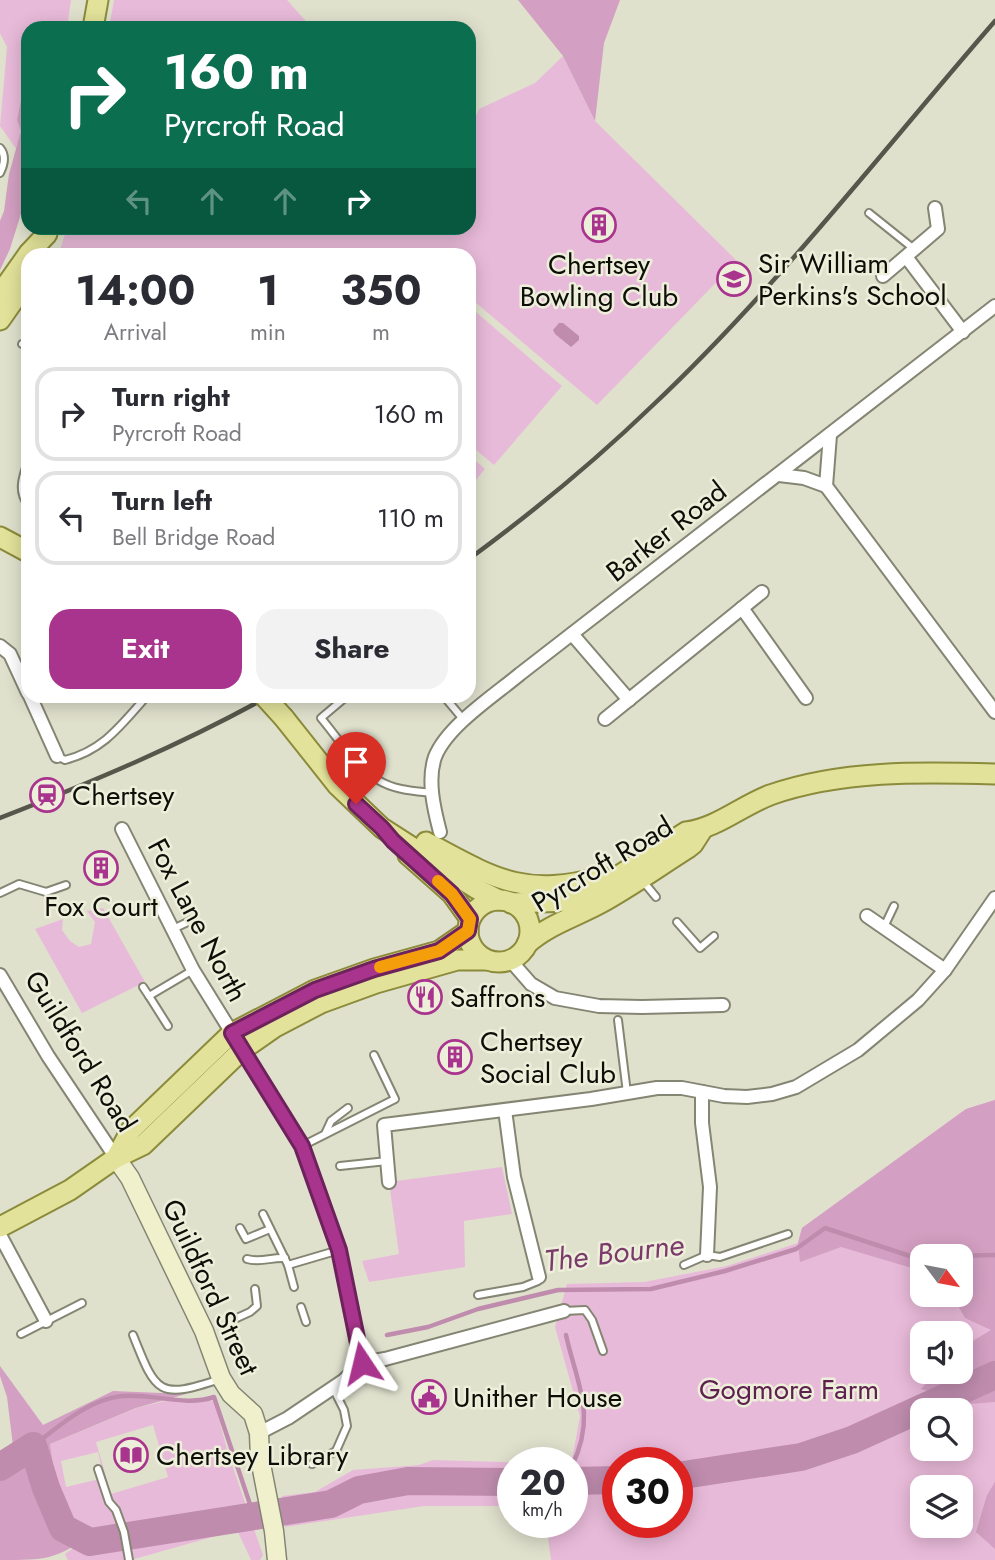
<!DOCTYPE html>
<style>
body{margin:0;font-family:Jost,sans-serif;background:#f2f2f3;color:#2b2b33;height:100vh;display:flex;flex-direction:column;font-size:26px;white-space:nowrap}
*{box-sizing:border-box;margin:0}
p{font-size:23px;color:#7c7c81}
.icon{flex:none;width:38px;height:38px;fill:none;stroke:currentColor;stroke-width:2;stroke-linecap:round;stroke-linejoin:round}
.map{position:relative;flex:1;overflow:hidden}
.drawer{position:absolute;left:21px;top:248px;width:455px;height:455px;display:flex;flex-direction:column;background:#fff;border-radius:21px;box-shadow:0 4px 18px #0003}
.drawer>*{flex:none}
.hud{position:absolute;left:21px;top:21px;width:455px;height:214px;border-radius:21px;box-shadow:0 4px 18px #0003;background:#0b6e4f;color:#fff;overflow:hidden}
.needle{width:46px;rotate:122deg}
.fabs{position:absolute;left:910px;top:1244px;display:grid;gap:14px}
.fabs a{display:grid;place-items:center;width:63px;height:63px;border-radius:14px;background:#fff;box-shadow:0 4px 18px #0003;font-size:35px}
.speed{position:absolute;left:497px;top:1447px;display:flex;gap:14px;font-size:35px;font-weight:700;text-align:center}
.speed>*{display:grid;place-content:center;width:91px;height:91px;border-radius:50%;background:#fff;box-shadow:0 4px 18px #0003;line-height:1}
.speed small{font-size:18px;font-weight:400}
.speed .limit{border:10px solid #d22;background:#fff;color:#111}
.pin{position:absolute;display:grid;place-items:center;width:60px;height:60px;color:#fff;margin:-72px -30px;border-radius:50% 50% 50% 0;rotate:-45deg;box-shadow:0 0 7px #0007}
.pin .icon{rotate:45deg}
.me{position:absolute;width:77px;margin:-38px;rotate:350deg;stroke-linejoin:round;filter:drop-shadow(0 0 5px #0008)}
.turn{display:flex;align-items:center;gap:24px;height:147px;padding:0 28px;font-size:32px}
.turn .icon{width:91px;height:91px;stroke-width:2.5}
.turn b{display:block;font-size:49px;line-height:60px}
.lanes{display:flex;align-items:center;height:66px;padding:0 28px;background:#0003;justify-content:center;gap:35px;direction:ltr}
.lanes .off{opacity:.35}
.eta{display:flex;justify-content:space-evenly;align-items:center;height:119px;text-align:center}
.eta b{font-size:42px;font-weight:700;line-height:49px}
.button{display:flex;gap:14px;margin-top:auto;padding:14px 28px}
.button a{flex:1;height:80px;border-radius:21px;background:#a9348d;color:#fff;font-size:28px;font-weight:700;line-height:80px;text-align:center}
.button a+a{background:#f2f2f3;color:#2b2b33}
ul{padding:0;list-style:none}
li{display:flex;align-items:center;gap:21px;height:94px;margin:0 14px 10px;padding:0 14px;border:4px solid #e1e1e2;border-radius:21px}
li div{flex:1}
li b{display:block;font-size:26px}
li em{font-style:normal}
.map>svg:first-child{display:block}
.green{fill:#e8bad9;fill-rule:evenodd}
.forest{fill:#d39fc2}
.water{fill:#bf8cae}
.lines{fill:none;stroke-linecap:round;stroke-linejoin:round}
.stream{stroke:#bf8cae;stroke-width:4.5}
.river{stroke:#bf8cae;stroke-width:28}
.lane-casing{stroke:#848573;stroke-width:10}
.street-casing{stroke:#848573;stroke-width:16}
.secondary-casing{stroke:#848573;stroke-width:21}
.primary-casing{stroke:#8b8b3b;stroke-width:23}
.lane{stroke:#fff;stroke-width:6}
.street{stroke:#fff;stroke-width:12}
.secondary{stroke:#f0f1cc;stroke-width:18}
.primary{stroke:#e2e29a;stroke-width:19}
.rail{stroke:#56564b;stroke-width:4.5}
.primary-bridge-casing{stroke:#8b8b3b;stroke-width:23;stroke-linecap:butt}
.primary-bridge{stroke:#e2e29a;stroke-width:19}
.route-casing{stroke:#6e225c;stroke-width:18}
.route{stroke:#a9348d;stroke-width:12}
.slow{stroke:#f59e0b;stroke-width:12}
.labels{text-anchor:middle;stroke-width:5;stroke-linejoin:round;paint-order:stroke}
.poi-label{font-size:28px;fill:#0e0e08;stroke:#edefda;text-anchor:start}
.street-label{font-size:28px;fill:#0e0e08;stroke:#edefda}
.park-label{font-size:28px;fill:#5e204e;stroke:#edefda}
.water-label{font-size:30px;font-style:italic;fill:#7b3b6a;stroke:#edefda}
</style>
<div class="map">
<svg width="995" height="1560" viewBox="0 0 995 1560">
<rect width="100%" height="100%" fill="#e0e1cd"/>
<!-- green -->
<g class="green">
<polygon points="0,0 71,0 67,28 43,28 36,23 34,28 28,28 28,65 17,120 21,131 17,150 0,126 7,47 0,33"/>
<polygon points="114,0 287,0 312,28 109,28"/>
<polygon points="563,56 595,121 737,261 597,405 469,297 469,256 58,256 67,228 469,228 469,133 479,109 535,83"/>
<polygon points="469,306 562,386 494,465 469,444"/>
<polygon points="469,455 485,469 469,488"/>
<polygon points="103,908 145,982 82,1013 35,929 63,919 62,930 70,941 79,947 91,944 95,922 87,911"/>
<path d="M 995,1100 L 995,1560 L 551,1560 L 546,1523 L 572,1522 L 572,1463 L 544,1463 L 572,1460 L 580,1416 L 555,1327 L 567,1284 L 644,1282 L 727,1266 L 798,1243 L 802,1228 L 966,1109 ZM 922,1256 L 961,1256 L 961,1295 L 922,1295 ZM 922,1334 L 961,1334 L 961,1372 L 922,1372 ZM 922,1410 L 961,1410 L 961,1449 L 922,1449 ZM 618,1463 L 677,1463 L 677,1522 L 618,1522 ZM 922,1488 L 961,1488 L 961,1526 L 922,1526 Z"/>
<polygon points="502,1167 512,1214 464,1221 465,1267 369,1282 362,1261 399,1254 389,1182"/>
<path d="M 169,1400 L 214,1401 L 228,1453 L 263,1555 L 260,1560 L 251,1560 L 237,1530 L 131,1560 L 68,1560 L 65,1554 L 92,1535 L 74,1523 L 54,1470 L 50,1444 L 137,1408 ZM 153,1425 L 168,1477 L 111,1494 L 96,1442 ZM 98,1452 L 104,1478 L 66,1487 L 61,1461 Z"/>
<polygon points="433,1460 532,1463 513,1463 513,1506 424,1506 285,1527 282,1496 315,1492 353,1470 419,1465"/>
</g>
<!-- forest -->
<g class="forest">
<polygon points="518,0 620,0 604,43 595,121 563,56"/>
<polygon points="28,65 28,191 10,249 0,270 0,221 4,211 9,174 21,131 17,120"/>
<polygon points="995,1100 995,1402 969,1404 921,1389 937,1372 961,1372 961,1348 991,1330 965,1318 952,1295 961,1295 961,1256 922,1256 922,1271 841,1247 800,1262 798,1243 802,1228 966,1109"/>
<path d="M 0,1366 L 43,1425 L 113,1391 L 186,1394 L 136,1408 L 50,1444 L 54,1470 L 74,1523 L 92,1535 C 53,1560 47,1560 0,1560 L 0,1456 L 14,1454 L 7,1397 L 0,1376 Z"/>
<polygon points="995,1482 995,1549 976,1532 987,1495"/>
</g>
<!-- water -->
<polygon class="water" points="559,323 563,323 579,336 579,340 571,347 555,334 553,330"/>
<g class="lines">
<!-- stream -->
<g class="stream">
<polyline points="948,1256 995,1255"/>
<polyline points="387,1335 428,1327 478,1309 558,1290 651,1289 725,1271 796,1249 825,1228 916,1258 922,1257"/>
<path d="M 566,1335 C 577,1385 597,1414 572,1466"/>
<path d="M 33,1446 C 59,1426 89,1399 122,1396 C 152,1393 185,1407 214,1397 L 254,1516"/>
</g>
<!-- river -->
<g class="river">
<polyline points="0,1467 33,1446 46,1488 63,1528 90,1542 331,1504 359,1490 408,1481 513,1482"/>
<polyline points="677,1476 801,1457 852,1440 995,1375"/>
<polyline points="572,1481 618,1480"/>
</g>
<!-- lane casing -->
<g class="lane-casing">
<g id="lane">
<path d="M 0,148 C 6,155 4,165 0,173"/>
<polyline points="869,213 914,249"/>
<polyline points="22,344 28,346"/>
<path d="M 28,461 C 23,477 17,490 28,505"/>
<path d="M 347,696 L 321,718 C 338,738 355,766 378,780 C 394,790 414,791 432,793"/>
<polyline points="447,700 463,719"/>
<path d="M 57,756 L 65,760 C 104,750 121,725 147,696"/>
<polyline points="642,880 656,897"/>
<polyline points="0,893 19,884 46,892 66,885"/>
<polyline points="677,922 700,948 714,936"/>
<polyline points="884,927 894,906"/>
<polyline points="173,929 192,920"/>
<polyline points="143,987 149,996"/>
<polyline points="618,1020 627,1093"/>
<polyline points="168,1026 149,996 193,970"/>
<polyline points="325,1134 331,1121 348,1108"/>
<polyline points="302,1146 395,1099 374,1055"/>
<polyline points="340,1166 387,1161"/>
<polyline points="263,1214 288,1265 294,1287"/>
<polyline points="240,1228 246,1239 270,1229"/>
<path d="M 247,1259 C 261,1263 271,1257 285,1258"/>
<polyline points="288,1265 339,1250"/>
<polyline points="684,1265 707,1255 720,1257 788,1234"/>
<polyline points="478,1295 523,1287 538,1281 539,1277"/>
<polyline points="301,1307 306,1322"/>
<polyline points="564,1311 585,1310 592,1320 603,1351"/>
<polyline points="228,1322 250,1312 257,1306 255,1289"/>
<polyline points="21,1334 82,1303"/>
<path d="M 133,1335 C 156,1393 158,1400 220,1379"/>
<polyline points="312,1464 336,1451 347,1426 344,1410 333,1388"/>
<polyline points="98,1469 109,1502 116,1510 124,1532 129,1560"/>
</g>
</g>
<!-- street casing -->
<g class="street-casing">
<g id="street">
<polyline points="907,258 963,332"/>
<polyline points="883,276 938,229 935,208"/>
<polyline points="830,435 826,486 995,712"/>
<polyline points="779,475 804,478 826,486"/>
<polyline points="742,608 806,698"/>
<polyline points="572,634 629,700"/>
<polyline points="0,646 10,654 28,693"/>
<polyline points="30,696 57,756"/>
<polyline points="605,719 762,592"/>
<polyline points="122,829 193,970 302,1146 339,1250 362,1363"/>
<path d="M 440,832 C 434,809 427,780 435,757 C 447,726 495,695 520,674 L 995,306"/>
<polyline points="867,916 945,970"/>
<polyline points="510,960 531,984 555,998 599,1006 642,1007 723,1005"/>
<polyline points="0,975 48,1056 116,1158"/>
<polyline points="702,1092 702,1123 710,1187 707,1255"/>
<polyline points="505,1110 514,1177 539,1277"/>
<polyline points="389,1182 384,1125 591,1099 657,1088 682,1088 724,1096 747,1097 772,1094 796,1087 858,1050 918,1000 945,970 995,898"/>
<polyline points="0,1235 46,1321"/>
<polyline points="259,1433 288,1418 343,1381 362,1363 385,1359 564,1311"/>
</g>
</g>
<!-- secondary casing -->
<g class="secondary-casing">
<polyline id="secondary" points="116,1158 130,1178 204,1331 221,1378 231,1394 253,1414 259,1433 260,1459 274,1531 277,1560"/>
</g>
<!-- primary casing -->
<g class="primary-casing">
<g id="primary">
<polyline points="93,28 98,0"/>
<polyline points="0,294 29,253 47,234"/>
<polyline points="0,320 28,280"/>
<polyline points="0,537 28,552"/>
<polyline points="284,718 338,786 382,828 477,889 499,900"/>
<path d="M 426,842 C 495,879 523,898 602,877"/>
<polyline points="408,855 452,894 470,919"/>
<circle cx="499" cy="931" r="31"/>
<path d="M 511,903 L 571,901 L 603,886 L 686,832 C 717,828 741,806 770,795 C 841,770 920,772 995,774"/>
<path d="M 527,944 C 548,925 575,917 599,904 C 630,887 658,867 688,848 L 693,844 L 702,830"/>
<polyline points="116,1158 131,1130 232,1033 315,990 374,969 439,951 468,931"/>
<polyline points="0,1227 70,1190 116,1158 143,1145 242,1050 275,1027 321,1003 376,983 457,960 486,960"/>
</g>
</g>
<!-- lane -->
<use href="#lane" class="lane"/>
<!-- street -->
<use href="#street" class="street"/>
<!-- secondary -->
<use href="#secondary" class="secondary"/>
<!-- primary -->
<use href="#primary" class="primary"/>
<!-- rail -->
<g class="rail">
<path d="M 469,559 C 533,512 595,461 652,406 C 777,288 883,150 995,21"/>
<path d="M 0,818 C 92,782 183,744 269,696"/>
</g>
<!-- primary-bridge casing -->
<g class="primary-bridge-casing">
<polyline id="primary-bridge" points="264,696 284,718"/>
</g>
<!-- primary-bridge -->
<use href="#primary-bridge" class="primary-bridge"/>
</g>
<g class="lines">
<!-- route casing -->
<g class="route-casing">
<polyline id="route" points="356,804 382,828 393,841 452,894 470,919 468,931 439,951 374,969 315,990 232,1033 302,1146 339,1250 362,1363"/>
</g>
<!-- route -->
<use href="#route" class="route"/>
<!-- slow -->
<polyline class="slow" points="380,967 439,951 468,931 470,919 452,894 438,881"/>
</g>
<!-- icons -->
<defs>
<g id="building-ring" transform="scale(1.75)"><circle r="9.5" fill="#edefda" stroke="#a9348d" stroke-width="1.5"/><path d="M-4-6H4V6H1V3H-1V6H-4ZM-2.5-4.3h1.7v1.8h-1.7ZM.8-4.3h1.7v1.8H.8ZM-2.5-1h1.7V.8h-1.7ZM.8-1h1.7V.8H.8Z" fill="#a9348d"/></g>
<g id="school-ring" transform="scale(1.75)"><circle r="9.5" fill="#edefda" stroke="#a9348d" stroke-width="1.5"/><path d="M0-5L7-2L0 1L-7-2ZM-4 1L0 2.5L4 1V4Q0 6-4 4Z" fill="#a9348d"/></g>
<g id="station-ring" transform="scale(1.75)"><circle r="9.5" fill="#edefda" stroke="#a9348d" stroke-width="1.5"/><path d="M-3-6H3Q5-6 5-4V2Q5 4 3 4L4.5 6H3L1.5 4h-3L-3 6H-4.5L-3 4Q-5 4-5 2V-4Q-5-6-3-6ZM-3.5-4v3h7v-3ZM-3.5 1v1.5H-2V1ZM2 1v1.5H3.5V1Z" fill="#a9348d"/></g>
<g id="restaurant-ring" transform="scale(1.75)"><circle r="9.5" fill="#edefda" stroke="#a9348d" stroke-width="1.5"/><path d="M-5-6h1v4h1v-4h1v4h1v-4h1v5L-1.5 .5V6h-2V.5L-5-1ZM5-6V6H3V1.5H1.5Q1.5-4 5-6Z" fill="#a9348d"/></g>
<g id="civic-ring" transform="scale(1.75)"><circle r="9.5" fill="#edefda" stroke="#a9348d" stroke-width="1.5"/><path d="M-.6-6.5H3V-4.5H.6V-3L4-1V1h2V6H-6V1h2V-1L-.6-3ZM-1.2 2.5V6h2.4V2.5Z" fill="#a9348d"/></g>
<g id="library-ring" transform="scale(1.75)"><circle r="9.5" fill="#edefda" stroke="#a9348d" stroke-width="1.5"/><path d="M-6-4Q-3-5.5-.7-3.5V5Q-3 3-6 4ZM6-4Q3-5.5 .7-3.5V5Q3 3 6 4Z" fill="#a9348d"/></g>
</defs>
<g fill-rule="evenodd">
<use href="#building-ring" x="599" y="225"/>
<use href="#school-ring" x="734" y="279"/>
<use href="#station-ring" x="47" y="795"/>
<use href="#building-ring" x="101" y="868"/>
<use href="#restaurant-ring" x="425" y="997"/>
<use href="#building-ring" x="455" y="1057"/>
<use href="#civic-ring" x="429" y="1397"/>
<use href="#library-ring" x="131" y="1455"/>
</g>
<g class="labels">
<!-- poi labels -->
<g class="poi-label">
<text x="758" y="273">Sir William<tspan x="758" dy="32">Perkins's School</tspan></text>
<text x="599" y="274" text-anchor="middle">Chertsey<tspan x="599" dy="32">Bowling Club</tspan></text>
<text x="72" y="805">Chertsey</text>
<text x="101" y="916" text-anchor="middle">Fox Court</text>
<text x="450" y="1007">Saffrons</text>
<text x="480" y="1051">Chertsey<tspan x="480" dy="32">Social Club</tspan></text>
<text x="453" y="1407">Unither House</text>
<text x="156" y="1465">Chertsey Library</text>
</g>
<!-- street labels -->
<g class="street-label">
<text transform="translate(666 531) rotate(-38)" y="10">Barker Road</text>
<text transform="translate(602 864) rotate(-31)" y="10">Pyrcroft Road</text>
<text transform="translate(198 920) rotate(62)" y="10">Fox Lane North</text>
<text transform="translate(81 1051) rotate(58)" y="10">Guildford Road</text>
<text transform="translate(211 1287) rotate(65)" y="10">Guildford Street</text>
</g>
<!-- park labels -->
<g class="park-label">
<text x="789" y="1399">Gogmore Farm</text>
</g>
<!-- water labels -->
<g class="water-label">
<text transform="translate(614 1253) rotate(-7)" y="10">The Bourne</text>
</g>
</g>
</svg>
<div class="fabs">
<a><svg class="needle" viewBox="-14 -14 28 28"><path d="M0-13l5 13h-10z" fill="#e53935"/><path d="M0 13l5-13h-10z" fill="#7c7c81"/></svg></a>
<a><svg class="icon" aria-label="sound" viewBox="0 0 24 24"><path d="M4 9h4l5-4v14l-5-4H4zM17 9q2 3 0 6"/></svg></a>
<a><svg class="icon" aria-label="search" viewBox="0 0 24 24"><circle cx="10" cy="10" r="6"/><path d="M15 15l6 6"/></svg></a>
<a><svg class="icon" aria-label="layers" viewBox="0 0 24 24"><path d="M12 4l9 5-9 5-9-5zM3 14l9 5 9-5"/></svg></a>
</div>
<div class="speed"><div>20<small>km/h</small></div><div class="limit">30</div></div>
<div class="pin" style="left:356px;top:804px;background:#d93025"><svg class="icon" aria-label="arrive" viewBox="0 0 24 24"><path d="M6 21V4h12l-3 4 3 4H6"/></svg></div>
<svg class="me" style="left:362px;top:1363px" viewBox="-20 -20 40 40"><path d="M0-17L14 15 0 8-14 15z" fill="#a9348d" stroke="#fff" stroke-width="4"/></svg>
<div class="hud">
<div class="turn"><svg class="icon" aria-label="right" viewBox="0 0 24 24"><path d="M7 20v-9h11M14 6l5 5-5 5"/></svg><div><b>160 m</b>Pyrcroft Road</div></div>
<div class="lanes"><svg class="icon off" aria-label="left" viewBox="0 0 24 24"><path d="M17 20v-9H6M10 6l-5 5 5 5"/></svg><svg class="icon off" aria-label="ahead" viewBox="0 0 24 24"><path d="M12 20V5M6 11l6-6 6 6"/></svg><svg class="icon off" aria-label="ahead" viewBox="0 0 24 24"><path d="M12 20V5M6 11l6-6 6 6"/></svg><svg class="icon" aria-label="right" viewBox="0 0 24 24"><path d="M7 20v-9h11M14 6l5 5-5 5"/></svg></div>
</div>
<section class="drawer">
<div class="eta">
<div><b>14:00</b><p>Arrival</p></div>
<div><b>1</b><p>min</p></div>
<div><b>350</b><p>m</p></div>
</div>
<ul>
<li><svg class="icon" aria-label="right" viewBox="0 0 24 24"><path d="M7 20v-9h11M14 6l5 5-5 5"/></svg><div><b>Turn right</b><p>Pyrcroft Road</p></div><em>160 m</em></li>
<li><svg class="icon" aria-label="left" viewBox="0 0 24 24"><path d="M17 20v-9H6M10 6l-5 5 5 5"/></svg><div><b>Turn left</b><p>Bell Bridge Road</p></div><em>110 m</em></li>
</ul>
<div class="button"><a>Exit</a><a>Share</a></div>
</section>
</div>
